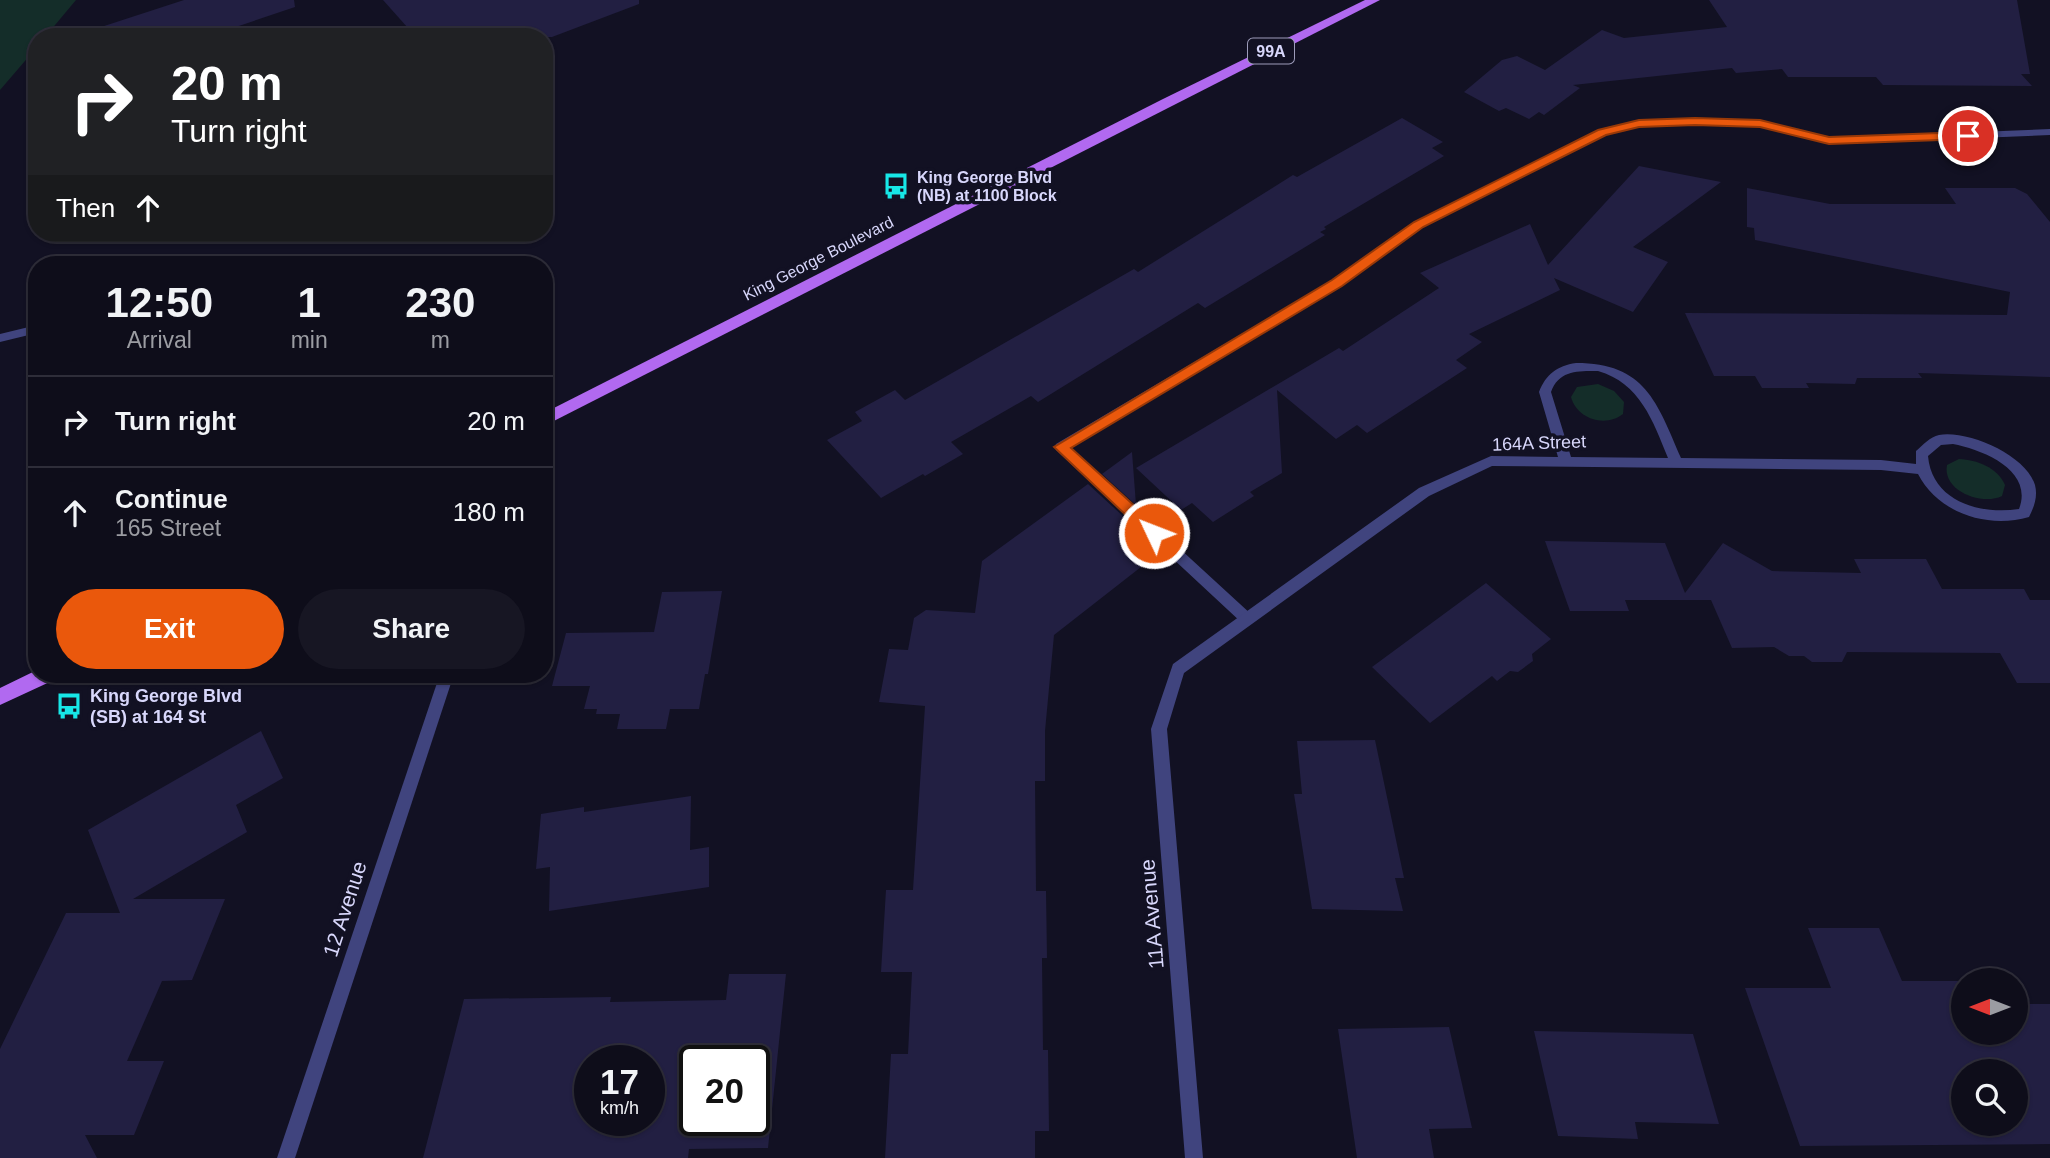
<!DOCTYPE html>
<style>
body{margin:0;font-family:Arial,sans-serif;background:#171623;color:#f1f3f6;height:100vh;display:flex;flex-direction:column;font-size:26px;white-space:nowrap}
*{box-sizing:border-box;margin:0}
p{font-size:23px;color:#9b9ca2}
.icon{flex:none;width:38px;height:38px;fill:none;stroke:currentColor;stroke-width:2;stroke-linecap:round;stroke-linejoin:round}
.map{position:relative;flex:1;overflow:hidden}
.side{position:absolute;left:28px;top:256px;width:525px;height:427px;display:flex;flex-direction:column;background:#0e0d1a;border-radius:28px;box-shadow:0 2px 5px #0004,0 0 0 2px #2e2d39}
.side>*{flex:none}
.banner{position:absolute;left:28px;top:28px;width:525px;height:214px;border-radius:28px;box-shadow:0 2px 5px #0004,0 0 0 2px #2e2d39;background:#202124;color:#fff;overflow:hidden}
.needle{width:46px;rotate:270deg}
.buttons{position:absolute;left:1951px;top:968px;display:grid;gap:14px}
.buttons a{display:grid;place-items:center;width:77px;height:77px;border-radius:50%;background:#0e0d1a;box-shadow:0 2px 5px #0004,0 0 0 2px #2e2d39;font-size:35px}
.speed{position:absolute;left:574px;top:1045px;display:flex;gap:14px;font-size:35px;font-weight:700;text-align:center}
.speed>*{display:grid;place-content:center;width:91px;height:91px;border-radius:50%;background:#0e0d1a;box-shadow:0 2px 5px #0004,0 0 0 2px #2e2d39;line-height:1}
.speed small{font-size:18px;font-weight:400}
.speed .limit{border:4px solid #111;border-radius:10px;background:#fff;color:#111}
.pin{position:absolute;display:grid;place-items:center;width:60px;height:60px;color:#fff;margin:-30px;border:4px solid #fff;border-radius:50%;box-shadow:0 2px 7px #0007}
.me{position:absolute;width:77px;margin:-38px;rotate:313deg;stroke-linejoin:round;filter:drop-shadow(0 0 5px #0008)}
.turn{display:flex;align-items:center;gap:24px;height:147px;padding:0 28px;font-size:32px}
.turn .icon{width:91px;height:91px;stroke-width:2.5}
.turn b{display:block;font-size:49px;line-height:60px}
.then{display:flex;align-items:center;height:66px;padding:0 28px;background:#0003;gap:14px;font-size:26px}
.eta{display:flex;justify-content:space-evenly;align-items:center;height:119px;text-align:center}
.eta b{font-size:42px;font-weight:600;line-height:49px}
.action{display:flex;gap:14px;margin-top:auto;padding:14px 28px}
.action a{flex:1;height:80px;border-radius:42px;background:#ea580c;color:#fff;font-size:28px;font-weight:600;line-height:80px;text-align:center}
.action a+a{background:#171623;color:#f1f3f6}
ul{padding:0;list-style:none}
li{display:flex;align-items:center;gap:21px;height:91px;padding:0 28px;border-top:2px solid #2e2d39}
li div{flex:1}
li b{display:block;font-size:26px}
li em{font-style:normal}
.map>svg:first-child{display:block}
.green{fill:#142d29}
.building{fill:#221f42;fill-rule:evenodd}
.lines{fill:none;stroke-linecap:round;stroke-linejoin:round}
.lane{fill:#40447e;fill-rule:evenodd}
.street{fill:#40447e;fill-rule:evenodd}
.primary{fill:#b169f0;fill-rule:evenodd}
.route{fill:#ea580c;stroke:#983908;stroke-width:2}
.labels{text-anchor:middle;stroke-width:7;stroke-linejoin:round;paint-order:stroke}
.shield{fill:#121123;stroke:#9d9cba;stroke-width:2}
.shield-label{font-size:16px;font-weight:bold;fill:#d8d7fb}
.far-poi-label{font-size:16px;font-weight:bold;fill:#d8d7fb;stroke:#121123;text-anchor:start}
.far-street-label{font-size:16px;fill:#d8d7fb;stroke:#121123}
.street-label{font-size:18px;fill:#d8d7fb;stroke:#121123}
.poi-label{font-size:18px;font-weight:bold;fill:#d8d7fb;stroke:#121123;text-anchor:start}
.near-street-label{font-size:21px;fill:#d8d7fb;stroke:#121123}
</style>
<div class="map">
<svg width="2050" height="1158" viewBox="0 0 2050 1158">
<rect width="100%" height="100%" fill="#121123"/>
<!-- green -->
<g class="green">
<polygon points="0,0 76,0 45,37 37,37 37,47 0,90"/>
<path d="M 1598,384 L 1614,391 L 1624,402 L 1623,414 C 1605,428 1577,419 1571,397 L 1577,387 Z"/>
<path d="M 1959,459 C 1977,460 1997,467 2005,485 L 2002,496 C 1982,506 1942,491 1947,465 Z"/>
</g>
<!-- building -->
<g class="building">
<polygon points="184,0 294,0 295,7 206,37 96,37 95,29"/>
<polygon points="383,0 639,0 639,4 552,37 416,37"/>
<polygon points="1709,0 2017,0 2030,74 2021,74 2032,86 1883,85 1876,77 1788,77 1782,69 1736,73 1732,68 1573,85 1580,88 1544,115 1539,112 1529,119 1506,108 1499,111 1464,92 1502,60 1517,56 1545,70 1602,30 1624,38 1727,27"/>
<polygon points="1402,118 1443,142 1432,148 1444,156 1324,227 1326,229 1320,232 1325,235 1205,308 1198,303 1038,402 1031,396 951,442 963,454 925,476 923,474 881,498 827,440 862,421 855,412 895,390 905,400 1134,269 1138,272 1293,175 1297,177"/>
<polygon points="1639,166 1721,182 1633,247 1668,262 1633,312 1554,278 1560,290 1469,334 1482,342 1456,360 1467,368 1367,433 1357,425 1336,439 1277,390 1282,473 1250,492 1254,496 1213,522 1192,503 1181,510 1136,468 1339,348 1343,351 1439,288 1420,273 1530,224 1548,265"/>
<polygon points="1747,188 1830,204 1956,204 1945,188 2015,188 2027,194 2050,222 2050,377 1918,373 1922,378 1857,378 1855,384 1806,383 1809,388 1762,388 1755,376 1714,376 1685,313 2007,315 2010,292 1755,240 1754,228 1747,227"/>
<polygon points="1132,452 1136,505 1102,474"/>
<polygon points="1088,484 1138,530 1141,567 1054,635 1045,731 1045,781 1035,781 1036,891 1046,891 1047,958 1042,958 1043,1050 1048,1050 1049,1131 1035,1131 1035,1158 885,1158 891,1054 908,1054 912,972 881,972 886,890 913,890 925,706 879,702 889,649 908,650 914,618 926,610 975,613 982,561"/>
<polygon points="1545,541 1665,543 1685,593 1723,543 1772,571 1861,573 1854,559 1926,559 1942,589 2024,589 2030,600 2050,600 2050,683 2017,683 2000,653 1847,652 1842,662 1812,662 1804,656 1789,656 1774,647 1732,648 1711,600 1625,600 1629,611 1570,611"/>
<polygon points="1486,583 1551,639 1532,654 1533,661 1518,672 1510,671 1497,681 1492,676 1430,723 1372,667"/>
<polygon points="722,591 708,674 705,674 699,709 670,709 666,729 617,729 620,714 596,714 597,709 584,709 590,686 552,686 566,633 654,632 662,592"/>
<polygon points="261,731 283,778 236,805 247,832 133,899 225,899 192,980 162,981 127,1061 164,1061 134,1135 85,1135 97,1158 0,1158 0,1049 66,913 120,913 88,830"/>
<polygon points="1375,740 1404,878 1395,878 1403,911 1312,909 1294,794 1302,794 1297,741"/>
<polygon points="691,796 690,850 709,847 709,887 549,911 550,867 536,869 541,814 584,807 584,812"/>
<path d="M 1808,928 L 1879,928 L 1902,981 L 1964,981 L 1964,1032 L 2016,1032 L 2016,1004 L 2050,1004 L 2050,1144 L 1800,1146 L 1745,988 L 1831,988 ZM 1964,1071 L 2016,1071 L 2016,1124 L 1964,1124 Z"/>
<path d="M 729,974 L 786,974 L 768,1148 L 689,1149 L 688,1158 L 423,1158 L 464,999 L 611,997 L 610,1002 L 726,1000 ZM 590,1060 L 649,1060 L 649,1120 L 590,1120 ZM 695,1060 L 754,1060 L 754,1120 L 695,1120 Z"/>
<polygon points="1449,1027 1472,1128 1429,1129 1434,1158 1357,1158 1338,1029"/>
<polygon points="1534,1031 1693,1034 1719,1124 1635,1122 1638,1139 1558,1136"/>
</g>
<g class="lines">
<!-- lane -->
<g class="lane">
<polygon points="1639,120 1760,120 1834,141 1829,144 1760,126 1639,126 1606,134 1422,227 1341,286 1070,448 1252,615 1254,619 1252,623 1247,625 1242,623 1056,450 1055,447 1056,444 1333,280 1414,223 1598,130"/>
<polygon points="37,325 37,333 0,342 0,334"/>
</g>
<!-- street -->
<g class="street">
<polygon points="2050,129 2050,135 1829,144 1824,141 1829,138"/>
<path d="M 1576,363 C 1645,363 1657,402 1681,458 L 1881,460 L 1916,464 L 1916,451 C 1923,445 1930,437 1939,435 C 1968,430 2026,455 2035,485 C 2038,497 2034,507 2029,517 C 1987,529 1938,513 1918,474 L 1881,470 L 1492,466 L 1429,496 L 1184,673 L 1167,729 L 1203,1158 L 1185,1158 L 1151,729 L 1173,664 L 1419,488 L 1491,456 L 1558,457 L 1539,392 C 1546,374 1557,366 1576,363 ZM 1598,371 C 1640,383 1653,421 1668,458 L 1571,457 L 1551,392 C 1559,370 1578,371 1598,371 ZM 1953,444 C 1983,450 2034,470 2019,509 C 1979,515 1932,501 1928,456 L 1941,445 Z"/>
<polygon points="440,674 454,674 295,1158 277,1158"/>
</g>
<!-- primary -->
<g class="primary">
<polygon points="1365,0 1380,0 544,426 544,413 1163,99"/>
<polygon points="37,670 37,674 56,674 54,680 0,705 0,688"/>
</g>
</g>
<!-- route -->
<polygon class="route" points="1695,118 1760,120 1829,137 1968,132 1974,136 1968,139 1829,144 1760,127 1695,125 1639,127 1606,135 1423,227 1342,286 1071,448 1160,529 1160,537 1149,537 1054,447 1332,280 1414,222 1598,130 1639,120"/>
<!-- icons -->
<defs>
<g id="bus-bare" transform="scale(2.1)"><path d="M-5-6H5V4H4V6H2V4H-2V6H-4V4H-5ZM-3.5-4V0h7V-4ZM-3.5 1.2v1.5H-2V1.2ZM2 1.2v1.5H3.5V1.2Z" fill="#17e7e7" stroke="#121123" stroke-width="2.5" paint-order="stroke"/></g>
</defs>
<g fill-rule="evenodd">
<use href="#bus-bare" x="896" y="186"/>
<use href="#bus-bare" x="69" y="706"/>
</g>
<g class="labels">
<!-- shield labels -->
<rect class="shield" x="1248" y="38.5" width="46" height="25" rx="5"/>
<g class="shield-label">
<text x="1271" y="57">99A</text>
</g>
<!-- far-poi labels -->
<g class="far-poi-label">
<text x="917" y="183">King George Blvd<tspan x="917" dy="18">(NB) at 1100 Block</tspan></text>
</g>
<!-- far-street labels -->
<g class="far-street-label">
<text transform="translate(818 258) rotate(-27)" y="6">King George Boulevard</text>
</g>
<!-- street labels -->
<g class="street-label">
<text transform="translate(1539 443) rotate(-2)" y="6">164A Street</text>
</g>
<!-- poi labels -->
<g class="poi-label">
<text x="90" y="702">King George Blvd<tspan x="90" dy="21">(SB) at 164 St</tspan></text>
</g>
<!-- near-street labels -->
<g class="near-street-label">
<text transform="translate(345 909) rotate(-72)" y="7">12 Avenue</text>
<text transform="translate(1152 914) rotate(-95)" y="7">11A Avenue</text>
</g>
</g>
</svg>
<div class="buttons">
<a><svg class="needle" viewBox="-14 -14 28 28"><path d="M0-13l5 13h-10z" fill="#e53935"/><path d="M0 13l5-13h-10z" fill="#9b9ca2"/></svg></a>
<a><svg class="icon" aria-label="search" viewBox="0 0 24 24"><circle cx="10" cy="10" r="6"/><path d="M15 15l6 6"/></svg></a>
</div>
<div class="speed"><div>17<small>km/h</small></div><div class="limit">20</div></div>
<div class="pin" style="left:1968px;top:136px;background:#d93025"><svg class="icon" aria-label="arrive" viewBox="0 0 24 24"><path d="M6 21V4h12l-3 4 3 4H6"/></svg></div>
<svg class="me" style="left:1154px;top:533px" viewBox="-20 -20 40 40"><circle r="17" fill="#ea580c" stroke="#fff" stroke-width="3"/><path d="M0-11L8 9 0 5-8 9z" fill="#fff"/></svg>
<div class="banner">
<div class="turn"><svg class="icon" aria-label="right" viewBox="0 0 24 24"><path d="M7 20v-9h11M14 6l5 5-5 5"/></svg><div><b>20 m</b>Turn right</div></div>
<div class="then">Then<svg class="icon" aria-label="ahead" viewBox="0 0 24 24"><path d="M12 20V5M6 11l6-6 6 6"/></svg></div>
</div>
<section class="side">
<div class="eta">
<div><b>12:50</b><p>Arrival</p></div>
<div><b>1</b><p>min</p></div>
<div><b>230</b><p>m</p></div>
</div>
<ul>
<li><svg class="icon" aria-label="right" viewBox="0 0 24 24"><path d="M7 20v-9h11M14 6l5 5-5 5"/></svg><div><b>Turn right</b></div><em>20 m</em></li>
<li><svg class="icon" aria-label="ahead" viewBox="0 0 24 24"><path d="M12 20V5M6 11l6-6 6 6"/></svg><div><b>Continue</b><p>165 Street</p></div><em>180 m</em></li>
</ul>
<div class="action"><a>Exit</a><a>Share</a></div>
</section>
</div>
